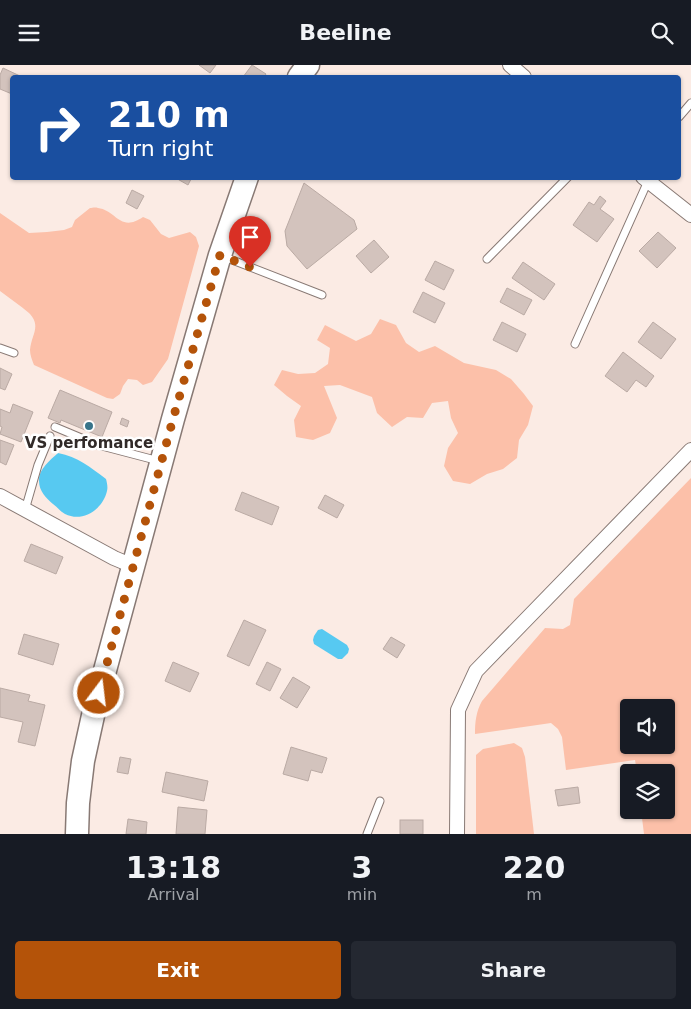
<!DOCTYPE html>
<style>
body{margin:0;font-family:"DejaVu Sans",sans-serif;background:#242831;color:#f1f3f6;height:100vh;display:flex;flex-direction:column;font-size:19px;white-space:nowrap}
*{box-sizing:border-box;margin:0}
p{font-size:16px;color:#9ea1a6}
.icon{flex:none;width:28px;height:28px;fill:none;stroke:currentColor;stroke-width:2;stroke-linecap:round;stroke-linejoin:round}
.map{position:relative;height:769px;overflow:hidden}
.side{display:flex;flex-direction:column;background:#171b24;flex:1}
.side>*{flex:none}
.guide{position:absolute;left:10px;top:10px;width:671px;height:105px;border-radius:5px;box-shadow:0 1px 4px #0004;background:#1a4fa0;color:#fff;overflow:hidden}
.buttons{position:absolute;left:620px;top:634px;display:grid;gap:10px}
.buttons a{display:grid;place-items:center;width:55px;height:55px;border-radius:5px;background:#171b24;box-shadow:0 1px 4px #0004;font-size:25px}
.pin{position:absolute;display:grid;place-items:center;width:42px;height:42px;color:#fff;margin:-51px -21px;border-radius:50% 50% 50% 0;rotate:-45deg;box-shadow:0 0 5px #0007}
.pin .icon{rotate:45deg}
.me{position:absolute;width:55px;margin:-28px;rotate:15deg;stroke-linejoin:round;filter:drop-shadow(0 0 4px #0008)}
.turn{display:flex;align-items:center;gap:18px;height:105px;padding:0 15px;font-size:22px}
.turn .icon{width:65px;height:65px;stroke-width:2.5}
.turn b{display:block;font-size:35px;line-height:42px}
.eta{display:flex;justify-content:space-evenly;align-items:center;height:85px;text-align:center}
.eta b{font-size:30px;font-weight:700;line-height:35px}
.cta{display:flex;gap:10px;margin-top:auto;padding:10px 15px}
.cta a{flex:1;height:58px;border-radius:5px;background:#b45309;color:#fff;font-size:20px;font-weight:700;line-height:58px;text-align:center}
.cta a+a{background:#242831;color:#f1f3f6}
header{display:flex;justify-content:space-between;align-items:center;height:65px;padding:0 15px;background:#171b24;font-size:22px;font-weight:700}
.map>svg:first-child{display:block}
.green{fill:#fcc0a9;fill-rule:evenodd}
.water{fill:#57c9f1}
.building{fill:#d3c3bd;stroke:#baaaa4}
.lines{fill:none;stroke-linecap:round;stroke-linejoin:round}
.lane-casing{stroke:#887974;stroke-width:9}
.street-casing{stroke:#887974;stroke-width:16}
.primary-casing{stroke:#887974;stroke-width:25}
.lane{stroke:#fff;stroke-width:7}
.street{stroke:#fff;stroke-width:14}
.primary{stroke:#fff;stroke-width:22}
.route{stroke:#b45309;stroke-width:9;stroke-dasharray:0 16.2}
.poi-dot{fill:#37748a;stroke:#fff;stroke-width:2}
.labels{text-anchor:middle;stroke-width:5;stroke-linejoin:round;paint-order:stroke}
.poi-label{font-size:15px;font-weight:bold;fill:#312a28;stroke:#fff}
</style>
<header><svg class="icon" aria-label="menu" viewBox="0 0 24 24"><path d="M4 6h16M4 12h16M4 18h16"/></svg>Beeline<svg class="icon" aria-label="search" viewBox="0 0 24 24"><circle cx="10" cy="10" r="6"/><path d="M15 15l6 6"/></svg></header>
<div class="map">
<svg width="691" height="769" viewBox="0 0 691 769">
<rect width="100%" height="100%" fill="#fbebe4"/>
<!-- green -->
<g class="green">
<path d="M 90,143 C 92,143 95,142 98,143 C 116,145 120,168 143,152 L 150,155 L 161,169 L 169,173 L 190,167 L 196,172 L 199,181 L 168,294 L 152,317 L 143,320 L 137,315 L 128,314 L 123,321 L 120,329 L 113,334 L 107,333 L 34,300 C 32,295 30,290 30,285 C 31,270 42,261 29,248 C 20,240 9,233 0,226 L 0,148 L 29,168 L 47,167 L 64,165 L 72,162 L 75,155 Z"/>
<polygon points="380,254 396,260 406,278 419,287 435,281 464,298 496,305 511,314 524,329 533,341 528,360 519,375 517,393 503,404 487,409 470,419 453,416 444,401 448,383 458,368 451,353 448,336 432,338 423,353 407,352 392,362 377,348 372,332 340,320 324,321 337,353 330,368 313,375 296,372 294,355 301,341 287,331 274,320 282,305 298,309 315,308 328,299 330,283 317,275 325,260 356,276 371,269"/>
<path d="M 691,413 L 691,769 L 644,769 L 641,745 L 666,745 L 666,708 L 637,707 L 635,695 L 566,705 L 562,672 L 558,664 L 551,658 L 475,669 C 475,657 476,647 482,636 L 545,563 L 563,564 L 570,560 L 574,534 ZM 666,642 L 666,680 L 629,680 L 629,642 Z"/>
<polygon points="514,678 522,683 525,692 534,769 476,769 476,690 483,684"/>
</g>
<!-- water -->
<g class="water">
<path d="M 58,388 C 78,392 90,402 106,414 C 107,418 108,422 107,426 C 103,444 83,458 65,449 C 61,447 57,442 53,439 C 46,433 39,426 39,416 C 38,405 50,395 58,388 Z"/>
<polygon points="322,564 347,580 349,584 348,588 342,594 338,594 314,579 313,575 314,571 318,565"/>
</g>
<!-- building -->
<g class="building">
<polygon points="199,0 216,0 210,8"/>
<polygon points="252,0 266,9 264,12 243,12"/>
<polygon points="3,3 20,11 19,12 12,12 12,29 0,24 0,10"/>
<polygon points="174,112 192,112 188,120"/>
<polygon points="304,118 354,155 357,164 307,204 287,181 285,166"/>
<polygon points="132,125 144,131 137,144 126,138"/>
<polygon points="600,131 606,136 600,144 614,154 597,177 573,160 589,137 594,140"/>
<polygon points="658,167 676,183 657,203 639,186"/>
<polygon points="374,175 389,192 371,208 356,191"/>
<polygon points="435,196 454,205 444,225 425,215"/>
<polygon points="523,197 555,219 544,235 512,213"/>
<polygon points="507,223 532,235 524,250 500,237"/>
<polygon points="423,227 445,238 435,258 413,247"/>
<polygon points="502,257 526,269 517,287 493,275"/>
<polygon points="653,257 676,274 661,294 638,277"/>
<polygon points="623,287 654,311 646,322 636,315 627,327 605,311"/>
<polygon points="0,303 12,309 5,325 0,323"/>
<polygon points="60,325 112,347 102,372 61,355 60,358 48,353"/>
<polygon points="13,339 33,347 21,377 0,369 2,362 0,361 0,344 10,348"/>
<polygon points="122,353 129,356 127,362 120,359"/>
<polygon points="0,375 14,380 6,400 0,397"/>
<polygon points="242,427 279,442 272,460 235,445"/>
<polygon points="325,430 344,440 337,453 318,443"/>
<polygon points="31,479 63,492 56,509 24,496"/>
<polygon points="244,555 266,565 249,601 227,591"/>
<polygon points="24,569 59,579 53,600 18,589"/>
<polygon points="391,572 405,580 397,593 383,584"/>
<polygon points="173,597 199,608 190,627 165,616"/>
<polygon points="267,597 281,604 270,626 256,619"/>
<polygon points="293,612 310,622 297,643 280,633"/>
<polygon points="0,623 30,630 28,636 45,640 35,681 18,677 23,657 0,652"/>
<polygon points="291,682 327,693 322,708 311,705 308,716 283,709"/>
<polygon points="120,692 131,694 128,709 117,707"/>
<polygon points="166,707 208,716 204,736 162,727"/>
<polygon points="578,722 580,738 558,741 555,725"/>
<polygon points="178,742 207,745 205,769 176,769"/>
<polygon points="128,754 147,757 146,769 126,769"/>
<rect x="400" y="755" width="23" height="14"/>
</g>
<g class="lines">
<!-- lane casing -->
<g class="lane-casing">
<g id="lane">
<polyline points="679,52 691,38"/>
<polyline points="222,191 322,230"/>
<polyline points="487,194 568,112"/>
<polyline points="575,279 648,116"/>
<polyline points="0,283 14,288"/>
<polyline points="55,362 98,380 159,396"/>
<polyline points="25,445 38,400 50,371"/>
<polyline points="367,769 380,736"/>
</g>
</g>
<!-- street casing -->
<g class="street-casing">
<g id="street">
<polyline points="510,0 524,12"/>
<polyline points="643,112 691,150"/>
<polyline points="0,431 114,493 133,501"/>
<polyline points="457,769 458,645 476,606 691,385"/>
</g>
</g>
<!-- primary casing -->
<g class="primary-casing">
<g id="primary">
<polyline points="299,12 308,0"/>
<polyline points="77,769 78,738 83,696 94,646 173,354 220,190 247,112"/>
</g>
</g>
<!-- lane -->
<use href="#lane" class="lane"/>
<!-- street -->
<use href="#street" class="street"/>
<!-- primary -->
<use href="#primary" class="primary"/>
</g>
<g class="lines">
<!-- route -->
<polyline class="route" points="99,628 173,354 220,190 250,202"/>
</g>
<!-- markers -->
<circle class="poi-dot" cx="89" cy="361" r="5"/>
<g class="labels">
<!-- poi labels -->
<g class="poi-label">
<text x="89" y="383">VS perfomance</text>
</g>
</g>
</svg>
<div class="buttons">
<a><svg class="icon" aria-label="sound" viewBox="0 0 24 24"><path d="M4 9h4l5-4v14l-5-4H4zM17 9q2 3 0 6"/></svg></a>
<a><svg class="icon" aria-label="layers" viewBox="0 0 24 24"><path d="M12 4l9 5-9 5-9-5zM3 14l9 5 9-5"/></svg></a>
</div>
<div class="pin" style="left:250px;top:202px;background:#d93025"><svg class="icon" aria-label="arrive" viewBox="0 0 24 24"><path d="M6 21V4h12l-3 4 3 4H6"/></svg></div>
<svg class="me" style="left:99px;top:628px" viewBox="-20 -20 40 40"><circle r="17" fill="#b45309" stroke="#fff" stroke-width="3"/><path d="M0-11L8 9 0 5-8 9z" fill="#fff"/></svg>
<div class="guide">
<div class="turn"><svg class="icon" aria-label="right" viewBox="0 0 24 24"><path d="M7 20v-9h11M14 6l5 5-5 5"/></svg><div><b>210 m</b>Turn right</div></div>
</div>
</div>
<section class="side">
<div class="eta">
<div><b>13:18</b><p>Arrival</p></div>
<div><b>3</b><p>min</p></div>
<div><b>220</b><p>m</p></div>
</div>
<div class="cta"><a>Exit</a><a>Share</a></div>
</section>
